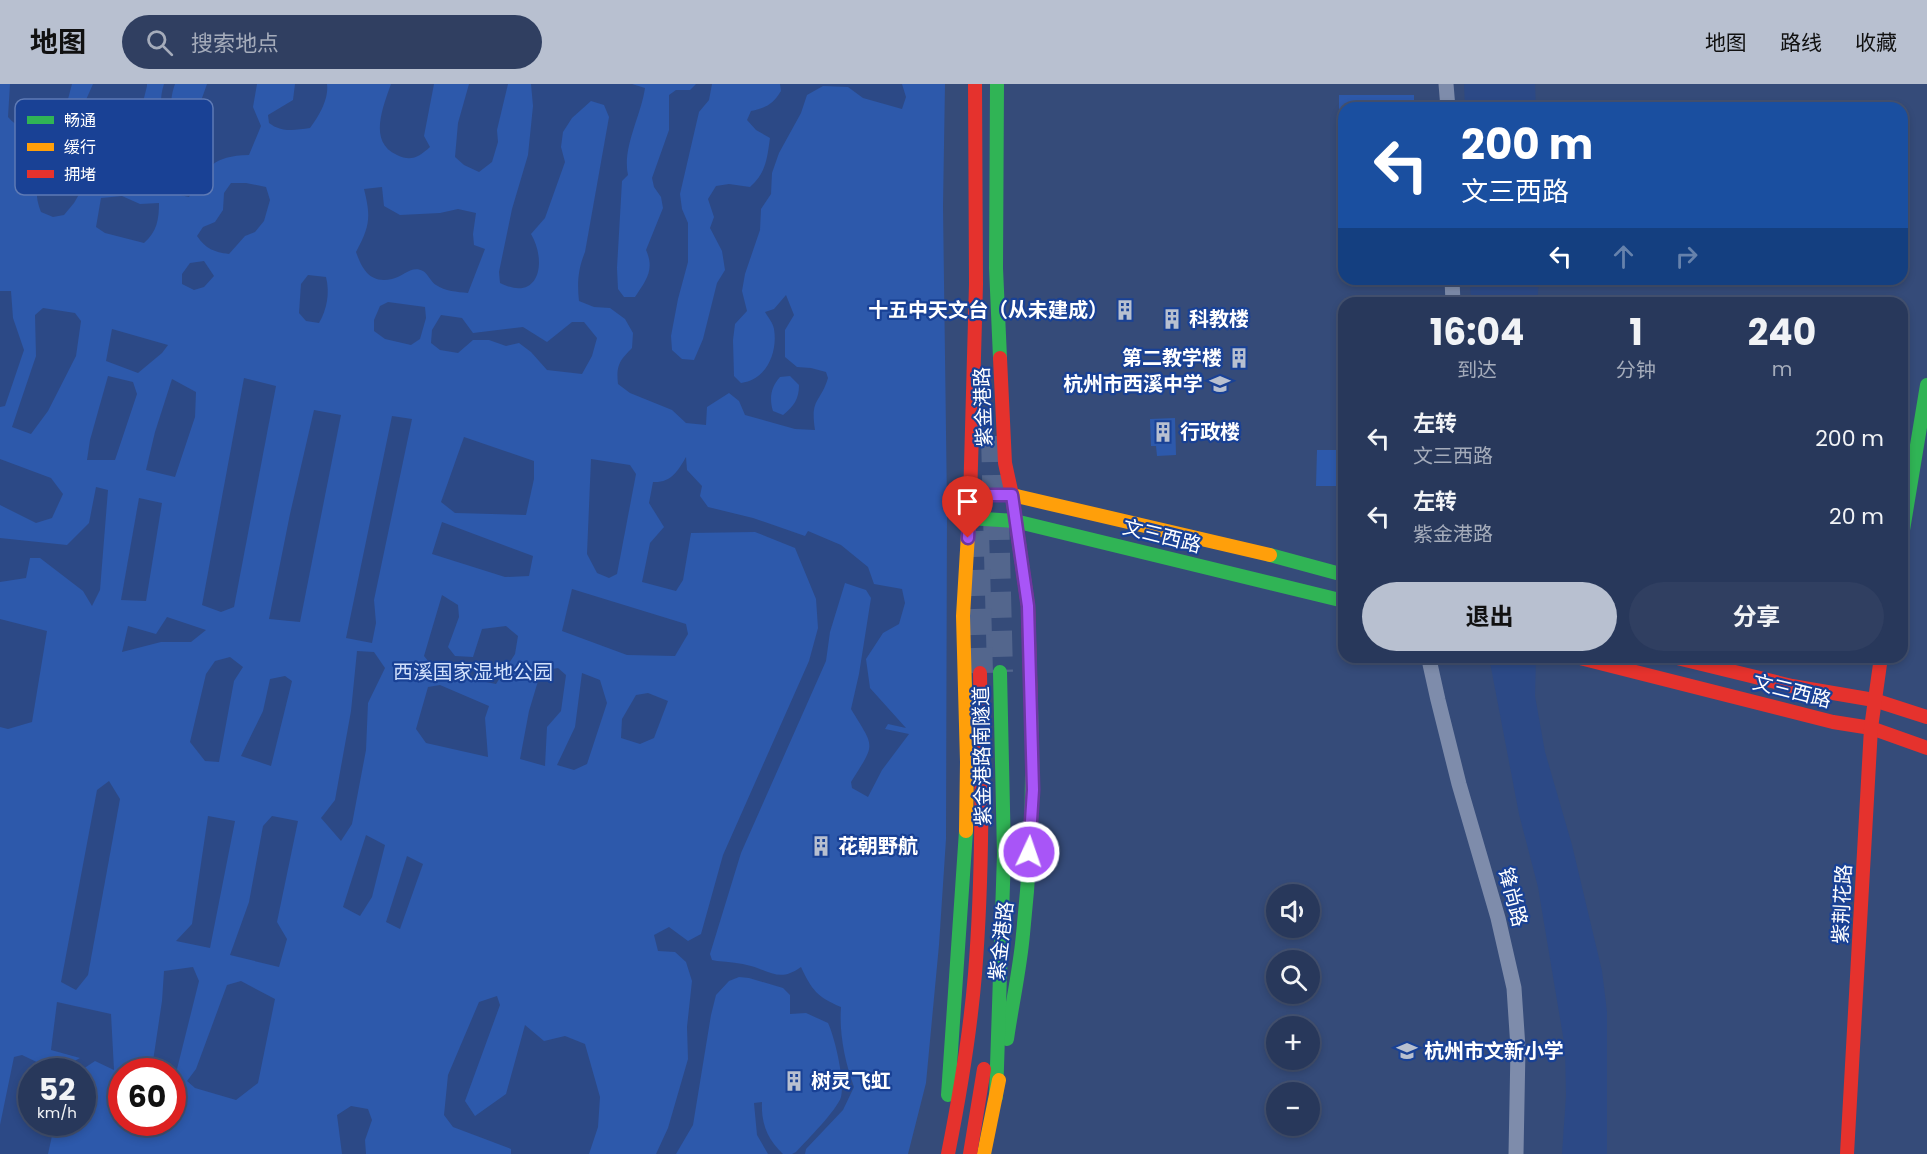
<!DOCTYPE html>
<html lang="zh">
<meta charset="utf-8">
<style>
body{margin:0;font-family:Poppins,"Noto Sans SC",sans-serif;background:#303f61;color:#f1f3f6;height:100vh;display:flex;flex-direction:column;font-size:22px;white-space:nowrap}
*{box-sizing:border-box;margin:0}
p{font-size:20px;color:#a5acbb}
.icon{flex:none;width:33px;height:33px;fill:none;stroke:currentColor;stroke-width:2;stroke-linecap:round;stroke-linejoin:round}
.map{position:relative;flex:1;overflow:hidden}
.side{position:absolute;left:1338px;top:213px;width:570px;height:366px;display:flex;flex-direction:column;background:#28385b;border-radius:18px;box-shadow:0 3px 9px #0003,0 0 0 2px #445271}
.side>*{flex:none}
.guide{position:absolute;left:1338px;top:18px;width:570px;height:183px;border-radius:18px;box-shadow:0 3px 9px #0003,0 0 0 2px #445271;background:#1a4fa0;color:#fff;overflow:hidden}
.tools{position:absolute;left:1266px;top:800px;display:grid;gap:12px}
.tools a{display:grid;place-items:center;width:54px;height:54px;border-radius:50%;background:#28385b;box-shadow:0 3px 9px #0003,0 0 0 2px #445271;font-size:30px}
.speed{position:absolute;left:18px;top:974px;display:flex;gap:12px;font-size:30px;font-weight:700;text-align:center}
.speed>*{display:grid;place-content:center;width:78px;height:78px;border-radius:50%;background:#28385b;box-shadow:0 3px 9px #0003,0 0 0 2px #445271;line-height:1}
.speed small{font-size:15px;font-weight:400}
.speed .limit{border:9px solid #d22;background:#fff;color:#111}
.pin{position:absolute;display:grid;place-items:center;width:51px;height:51px;color:#fff;margin:-62px -26px;border-radius:50% 50% 50% 0;rotate:-45deg;box-shadow:0 0 6px #0007}
.pin .icon{rotate:45deg}
.me{position:absolute;width:66px;margin:-33px;rotate:3deg;stroke-linejoin:round;filter:drop-shadow(0 0 4px #0008)}
.turn{display:flex;align-items:center;gap:21px;height:126px;padding:0 24px;font-size:27px}
.turn .icon{width:78px;height:78px;stroke-width:2.5}
.turn b{display:block;font-size:42px;line-height:51px}
.lanes{display:flex;align-items:center;height:57px;padding:0 24px;background:#0003;justify-content:center;gap:30px;direction:ltr}
.lanes .off{opacity:.35}
.eta{display:flex;justify-content:space-evenly;align-items:center;height:102px;text-align:center}
.eta b{font-size:36px;font-weight:700;line-height:42px}
.action{display:flex;gap:12px;margin-top:auto;padding:12px 24px}
.action a{flex:1;height:69px;border-radius:36px;background:#b8c0d0;color:#111;font-size:24px;font-weight:700;line-height:69px;text-align:center}
.action a+a{background:#303f61;color:#f1f3f6}
ul{padding:0;list-style:none}
li{display:flex;align-items:center;gap:18px;height:78px;padding:0 24px}
li div{flex:1}
li b{display:block;font-size:22px}
li em{font-style:normal}
header{display:flex;align-items:center;gap:36px;box-sizing:border-box;height:84px;padding:0 30px;background:#b8c0d0;color:#111}
header strong{font-size:28px}
nav{display:flex;gap:33px;margin-inline-start:auto;font-size:21px}
.search{width:420px;height:54px;background:#303f61;display:flex;align-items:center;gap:15px;box-sizing:border-box;padding:0 21px;border-radius:33px;color:#a5acbb;font-size:22px}
.map>svg:first-child{display:block}
.green{fill:#2d59ab;fill-rule:evenodd}
.water{fill:#2c4986;fill-rule:evenodd}
.lines{fill:none;stroke-linecap:round;stroke-linejoin:round}
.highway-tunnel{stroke:#53668d;stroke-width:26;stroke-dasharray:26 13;stroke-linecap:butt}
.street{stroke:#7e8cab;stroke-width:15}
.fast{stroke:#30b455;stroke-width:14}
.slow{stroke:#ff9f0a;stroke-width:14}
.jam{stroke:#e5322d;stroke-width:14}
.route-casing{stroke:#6d37a1;stroke-width:15}
.route{stroke:#a855f7;stroke-width:10}
.labels{text-anchor:middle;stroke-width:4.5;stroke-linejoin:round;paint-order:stroke}
.poi-label{font-size:20px;font-weight:bold;fill:#fff;stroke:#194195;text-anchor:start}
.street-label{font-size:20px;fill:#fff;stroke:#194195}
.park-label{font-size:20px;fill:#d1e0fb;stroke:#194195}
.key{fill:#194195;stroke:#5e7ab5;stroke-width:1.5}
.key-label{font-size:16px;fill:#fff}
</style>
<header>
<strong>地图</strong>
<div class="search"><svg class="icon" aria-label="search" viewBox="0 0 24 24"><circle cx="10" cy="10" r="6"/><path d="M15 15l6 6"/></svg>搜索地点</div>
<nav><a>地图</a><a>路线</a><a>收藏</a></nav>
</header>
<div class="map">
<svg width="1927" height="1070" viewBox="0 0 1927 1070">
<rect width="100%" height="100%" fill="#354b79"/>
<!-- green -->
<g class="green">
<path d="M 0,0 L 945,0 L 943,122 L 947,422 L 946,755 L 939,861 L 926,999 L 908,1070 L 0,1070 ZM 32,987 L 82,987 L 82,1038 L 32,1038 ZM 122,987 L 172,987 L 172,1038 L 122,1038 Z"/>
<polygon points="1339,11 1414,11 1414,24 1344,24 1344,159 1339,159"/>
<polygon points="1175,334 1176,371 1157,372 1156,362 1151,362 1150,335"/>
<polygon points="1317,366 1344,366 1344,402 1316,402"/>
</g>
<!-- water -->
<g class="water">
<path d="M 10,0 L 72,0 C 66,21 64,46 38,46 C 24,46 17,43 8,33 Z"/>
<polygon points="93,0 147,0 147,2 142,22 133,34 120,37 102,55 89,59 77,53 73,45"/>
<path d="M 164,0 L 175,0 C 167,21 174,41 168,63 L 157,61 C 157,53 159,48 160,41 C 162,27 159,14 164,0 Z"/>
<path d="M 207,0 L 257,0 L 253,23 L 261,42 L 249,71 C 212,72 207,83 189,113 L 180,111 L 178,101 L 188,79 L 198,69 L 200,59 L 196,31 Z"/>
<path d="M 295,0 L 327,0 C 329,15 319,32 310,44 C 295,46 282,49 269,39 L 268,31 L 293,16 Z"/>
<path d="M 391,0 L 434,0 L 424,52 L 430,63 C 419,73 411,78 397,71 C 368,58 383,23 391,0 Z"/>
<polygon points="469,0 508,0 497,46 498,58 492,78 479,88 464,81 455,73 458,39"/>
<path d="M 531,0 L 632,0 L 645,4 C 641,32 622,64 628,91 L 622,97 L 617,184 L 618,205 L 624,213 L 635,213 C 646,196 655,186 646,166 L 663,124 L 661,113 L 654,103 L 652,94 L 669,46 L 669,11 L 676,6 L 690,6 L 696,0 L 712,0 L 709,16 L 699,28 L 680,110 L 682,125 L 688,139 L 688,178 L 678,215 L 671,252 L 672,266 L 682,275 L 694,276 L 703,255 L 717,199 L 725,186 L 722,167 L 710,144 L 714,133 L 708,115 L 716,102 L 729,100 L 750,103 C 766,89 767,75 770,54 L 756,46 L 747,36 L 751,27 C 766,24 773,20 781,7 L 780,0 L 902,0 L 906,13 L 902,25 L 863,14 L 848,3 L 823,2 L 807,11 L 801,29 L 779,69 L 772,89 L 771,110 L 761,125 L 760,146 L 745,190 L 742,207 L 747,227 L 735,240 L 733,256 L 734,292 L 741,299 C 766,296 778,269 774,245 C 773,239 768,233 765,228 L 774,225 L 786,211 L 794,231 L 785,246 L 785,273 L 797,283 L 811,284 L 826,288 L 828,294 C 820,320 810,314 815,346 L 795,345 L 745,331 L 739,317 L 729,309 L 707,323 L 706,341 L 686,339 L 672,326 L 630,309 L 618,300 C 616,282 619,277 632,264 L 633,249 L 625,235 L 610,224 L 594,223 L 579,217 C 577,199 578,185 585,168 L 609,33 L 604,21 L 591,17 L 572,34 L 563,48 L 561,63 L 565,78 L 545,134 L 531,150 C 547,177 540,219 500,199 L 499,188 L 512,125 L 528,71 L 533,22 ZM 790,292 L 799,301 C 799,315 794,322 783,331 L 773,327 C 769,314 771,303 780,293 Z"/>
<polygon points="1464,0 1535,0 1536,24 1465,24"/>
<path d="M 54,74 L 69,77 L 83,87 L 81,107 L 74,119 L 64,131 L 53,133 L 41,128 C 32,106 38,91 54,74 Z"/>
<path d="M 231,99 L 246,99 L 266,103 L 270,116 L 264,137 L 255,148 L 245,152 L 229,170 C 214,168 206,165 197,152 L 203,143 L 215,138 L 223,126 L 224,109 Z"/>
<path d="M 382,103 L 384,122 L 400,131 L 440,129 L 458,125 L 476,129 L 473,150 L 474,161 L 485,165 L 468,209 C 457,208 445,207 436,201 C 431,198 428,190 423,187 C 411,181 403,193 392,195 C 370,200 362,185 356,168 C 370,142 371,133 364,105 Z"/>
<path d="M 122,112 L 140,120 L 159,119 C 159,135 157,148 144,159 L 105,149 L 96,143 L 101,114 Z"/>
<polygon points="204,177 214,192 204,203 194,206 182,200 182,190 190,179"/>
<path d="M 308,191 L 326,193 C 330,209 327,225 319,239 L 306,237 L 299,229 L 301,200 Z"/>
<polygon points="1470,195 1539,195 1537,219 1471,219"/>
<polygon points="0,207 11,207 13,234 24,266 5,322 0,323"/>
<polygon points="388,218 425,223 426,234 420,255 411,261 385,255 374,247 374,236 380,222"/>
<polygon points="43,224 75,229 81,237 76,272 48,327 31,350 12,343 36,272 35,231"/>
<polygon points="441,231 462,234 473,249 523,243 547,258 572,238 584,238 597,254 592,272 582,290 547,286 531,268 519,259 506,262 489,256 473,256 458,269 440,266 431,259 432,246"/>
<polygon points="112,245 168,261 162,269 138,289 106,277"/>
<polygon points="108,292 133,298 137,310 115,376 87,376 90,356"/>
<polygon points="244,294 276,302 234,523 221,528 202,521"/>
<polygon points="172,295 196,308 195,333 175,393 146,386 155,348"/>
<polygon points="314,326 341,331 300,538 269,535 290,430"/>
<polygon points="392,332 412,335 374,516 376,539 372,559 346,554"/>
<polygon points="464,353 534,377 534,395 526,431 455,429 441,418"/>
<path d="M 686,373 L 687,386 L 702,402 L 700,412 L 708,423 L 753,434 L 805,452 L 808,447 L 841,461 L 868,483 L 874,500 L 902,505 L 905,519 L 899,540 L 883,549 L 866,575 L 870,604 L 906,644 L 888,640 L 885,645 L 909,650 L 882,686 L 868,713 L 852,704 L 851,698 C 876,658 875,665 851,625 L 859,590 L 871,514 L 866,506 L 845,499 L 830,548 L 826,577 L 741,769 L 710,870 L 712,876 L 717,877 C 729,878 740,879 751,882 C 772,888 780,898 801,883 C 812,906 817,913 841,923 C 839,950 845,978 854,1003 L 843,1026 L 806,1065 L 805,1070 L 792,1070 L 796,1068 C 807,1056 837,1026 841,1013 C 845,997 835,954 828,939 L 806,929 L 790,930 L 790,911 L 783,904 L 749,894 L 739,893 L 729,897 L 716,911 L 711,931 L 693,1041 L 676,1070 L 656,1070 L 668,1044 L 688,975 L 687,943 L 692,897 L 686,878 L 675,868 L 658,867 L 654,851 L 669,843 L 688,857 L 701,850 L 723,771 L 809,577 L 818,544 L 816,515 L 795,464 L 755,448 L 691,449 L 683,496 L 676,507 L 642,498 L 650,459 L 664,443 L 649,419 L 653,398 C 671,399 678,387 686,373 Z"/>
<polygon points="0,375 51,394 63,410 52,434 36,439 0,421"/>
<polygon points="591,375 630,381 636,390 617,490 609,494 597,489 587,470"/>
<polygon points="96,403 108,406 100,506 92,522 83,507 40,474 30,474 26,494 0,498 0,454 67,461 89,439"/>
<polygon points="139,414 162,419 146,517 121,516"/>
<polygon points="442,438 533,472 529,492 505,493 432,470"/>
<polygon points="572,505 686,540 688,550 675,572 627,571 562,547"/>
<polygon points="442,511 458,521 459,533 448,563 455,572 473,573 482,545 506,542 518,552 515,570 496,600 437,588 424,572"/>
<polygon points="167,533 206,546 191,558 161,558 122,568 128,542 156,550"/>
<polygon points="0,535 47,547 32,638 8,645 0,643"/>
<polygon points="357,567 374,568 385,584 368,619 366,666 352,740 341,757 321,734 335,716 351,627"/>
<polygon points="230,573 243,583 234,597 219,678 205,677 190,658 206,590 215,577"/>
<polygon points="1489,573 1536,573 1535,612 1545,668 1572,761 1602,887 1607,928 1607,1070 1562,1070 1566,1012 1565,964 1538,803 1519,730"/>
<polygon points="558,584 566,591 561,627 547,643 545,682 520,675 529,627 541,587"/>
<polygon points="582,589 600,596 607,619 587,680 574,686 557,681 575,643"/>
<polygon points="285,592 292,597 271,682 241,672 263,627 270,595"/>
<polygon points="440,601 489,622 485,634 488,673 426,659 416,645 428,603"/>
<polygon points="648,609 668,617 654,654 640,660 621,654 622,635 636,611"/>
<polygon points="109,697 120,715 88,891 76,906 61,898 97,706"/>
<polygon points="208,732 235,737 210,864 176,857 192,840"/>
<polygon points="272,732 298,737 277,838 287,855 279,883 230,871 249,818 263,742"/>
<polygon points="366,751 385,761 372,813 360,832 343,823"/>
<polygon points="407,772 423,780 400,845 386,838"/>
<polygon points="193,883 199,897 177,985 153,977 162,917 164,887"/>
<polygon points="241,897 275,915 258,999 236,1016 195,1004 187,997 196,985 227,901"/>
<polygon points="497,912 500,921 465,1017 475,1032 506,1010 525,941 544,957 565,952 585,960 600,1013 598,1043 589,1070 511,1070 511,1065 453,1043 444,1031 448,991 479,918"/>
<polygon points="57,918 111,930 114,986 95,977 80,987 56,987 80,974 51,966"/>
<polygon points="22,971 43,981 42,987 32,987 32,1038 55,1038 48,1070 0,1070 0,1041 14,973"/>
<path d="M 762,1018 C 761,1039 767,1055 783,1070 L 768,1070 L 757,1051 L 754,1019 Z"/>
<polygon points="351,1022 368,1025 372,1036 365,1056 366,1070 342,1070 337,1031"/>
</g>
<g class="lines">
<!-- highway-tunnel -->
<g class="highway-tunnel">
<polyline points="994,352 1000,588"/>
<polyline points="976,447 980,589"/>
</g>
<!-- street -->
<g class="street">
<polyline points="1446,0 1448,24"/>
<polyline points="1452,195 1453,219"/>
<polyline points="1432,573 1430,580 1438,616 1459,700 1498,834 1514,904 1518,964 1516,1070"/>
</g>
<!-- fast -->
<g class="fast">
<polyline points="997,0 996,184 1000,274"/>
<polyline points="969,434 1015,437 1344,517"/>
<polyline points="1902,452 1927,301"/>
<polyline points="1270,471 1344,491"/>
<path d="M 1007,955 C 1012,920 1020,885 1023,850 C 1031,775 1034,700 1031,624"/>
<polyline points="948,1011 966,747"/>
<polyline points="996,1013 1004,770 1000,588"/>
</g>
<!-- slow -->
<g class="slow">
<polyline points="970,411 1012,411 1270,471"/>
<polyline points="966,747 967,678 963,532 970,417"/>
<polyline points="984,1070 999,996"/>
</g>
<!-- jam -->
<g class="jam">
<polyline points="1000,274 1005,379 1012,411 1028,522 1031,624"/>
<polyline points="970,417 976,200 975,0"/>
<polyline points="1576,573 1833,638 1871,644 1927,664"/>
<polyline points="1673,573 1792,602 1874,616 1927,633"/>
<path d="M 948,1070 C 960,1010 970,950 975,890 C 983,790 982,689 980,589"/>
<polyline points="970,1070 984,985"/>
<polyline points="1847,1070 1871,644 1881,573"/>
</g>
</g>
<g class="lines">
<!-- route casing -->
<g class="route-casing">
<polyline id="route" points="968,454 970,411 1012,411 1028,522 1033,706 1029,768"/>
</g>
<!-- route -->
<use href="#route" class="route"/>
</g>
<!-- icons -->
<defs>
<g id="building-bare" transform="scale(1.62)"><path d="M-4-6H4V6H1V3H-1V6H-4ZM-2.5-4.3h1.7v1.8h-1.7ZM.8-4.3h1.7v1.8H.8ZM-2.5-1h1.7V.8h-1.7ZM.8-1h1.7V.8H.8Z" fill="#b8c0d0" stroke="#194195" stroke-width="2.5" paint-order="stroke"/></g>
<g id="school-bare" transform="scale(1.62)"><path d="M0-5L7-2L0 1L-7-2ZM-4 1L0 2.5L4 1V4Q0 6-4 4Z" fill="#b8c0d0" stroke="#194195" stroke-width="2.5" paint-order="stroke"/></g>
</defs>
<g fill-rule="evenodd">
<use href="#building-bare" x="1125" y="226"/>
<use href="#building-bare" x="1172" y="235"/>
<use href="#building-bare" x="1239" y="274"/>
<use href="#school-bare" x="1220" y="300"/>
<use href="#building-bare" x="1163" y="348"/>
<use href="#building-bare" x="821" y="762"/>
<use href="#school-bare" x="1407" y="967"/>
<use href="#building-bare" x="794" y="997"/>
</g>
<g class="labels">
<!-- poi labels -->
<g class="poi-label">
<text x="1108" y="233" text-anchor="end">十五中天文台（从未建成）</text>
<text x="1189" y="242">科教楼</text>
<text x="1222" y="281" text-anchor="end">第二教学楼</text>
<text x="1203" y="307" text-anchor="end">杭州市西溪中学</text>
<text x="1180" y="355">行政楼</text>
<text x="838" y="769">花朝野航</text>
<text x="1424" y="974">杭州市文新小学</text>
<text x="811" y="1004">树灵飞虹</text>
</g>
<!-- street labels -->
<g class="street-label">
<text transform="translate(983 323) rotate(-92)" y="7">紫金港路</text>
<text transform="translate(1162 452) rotate(14)" y="7">文三西路</text>
<text transform="translate(1792 607) rotate(14)" y="7">文三西路</text>
<text transform="translate(982 672) rotate(-91)" y="7">紫金港路南隧道</text>
<text transform="translate(1513 813) rotate(75)" y="7">锋尚路</text>
<text transform="translate(1842 820) rotate(-87)" y="7">紫荆花路</text>
<text transform="translate(1001 857) rotate(-83)" y="7">紫金港路</text>
</g>
<!-- park labels -->
<g class="park-label">
<text x="473" y="595">西溪国家湿地公园</text>
</g>
</g>
<!-- legend -->
<rect x="15" y="15" width="198" height="96" rx="9" class="key"/>
<rect x="27" y="32" width="27" height="8" fill="#30b455"/>
<rect x="27" y="59" width="27" height="8" fill="#ff9f0a"/>
<rect x="27" y="86" width="27" height="8" fill="#e5322d"/>
<g class="key-label">
<text x="64" y="42">畅通</text>
<text x="64" y="69">缓行</text>
<text x="64" y="96">拥堵</text>
</g>
</svg>
<div class="tools">
<a><svg class="icon" aria-label="sound" viewBox="0 0 24 24"><path d="M4 9h4l5-4v14l-5-4H4zM17 9q2 3 0 6"/></svg></a>
<a><svg class="icon" aria-label="search" viewBox="0 0 24 24"><circle cx="10" cy="10" r="6"/><path d="M15 15l6 6"/></svg></a>
<a>+</a>
<a>−</a>
</div>
<div class="speed"><div>52<small>km/h</small></div><div class="limit">60</div></div>
<div class="pin" style="left:968px;top:454px;background:#d93025"><svg class="icon" aria-label="arrive" viewBox="0 0 24 24"><path d="M6 21V4h12l-3 4 3 4H6"/></svg></div>
<svg class="me" style="left:1029px;top:768px" viewBox="-20 -20 40 40"><circle r="17" fill="#a855f7" stroke="#fff" stroke-width="3"/><path d="M0-11L8 9 0 5-8 9z" fill="#fff"/></svg>
<div class="guide">
<div class="turn"><svg class="icon" aria-label="left" viewBox="0 0 24 24"><path d="M17 20v-9H6M10 6l-5 5 5 5"/></svg><div><b>200 m</b>文三西路</div></div>
<div class="lanes"><svg class="icon" aria-label="left" viewBox="0 0 24 24"><path d="M17 20v-9H6M10 6l-5 5 5 5"/></svg><svg class="icon off" aria-label="ahead" viewBox="0 0 24 24"><path d="M12 20V5M6 11l6-6 6 6"/></svg><svg class="icon off" aria-label="right" viewBox="0 0 24 24"><path d="M7 20v-9h11M14 6l5 5-5 5"/></svg></div>
</div>
<section class="side">
<div class="eta">
<div><b>16:04</b><p>到达</p></div>
<div><b>1</b><p>分钟</p></div>
<div><b>240</b><p>m</p></div>
</div>
<ul>
<li><svg class="icon" aria-label="left" viewBox="0 0 24 24"><path d="M17 20v-9H6M10 6l-5 5 5 5"/></svg><div><b>左转</b><p>文三西路</p></div><em>200 m</em></li>
<li><svg class="icon" aria-label="left" viewBox="0 0 24 24"><path d="M17 20v-9H6M10 6l-5 5 5 5"/></svg><div><b>左转</b><p>紫金港路</p></div><em>20 m</em></li>
</ul>
<div class="action"><a>退出</a><a>分享</a></div>
</section>
</div>
